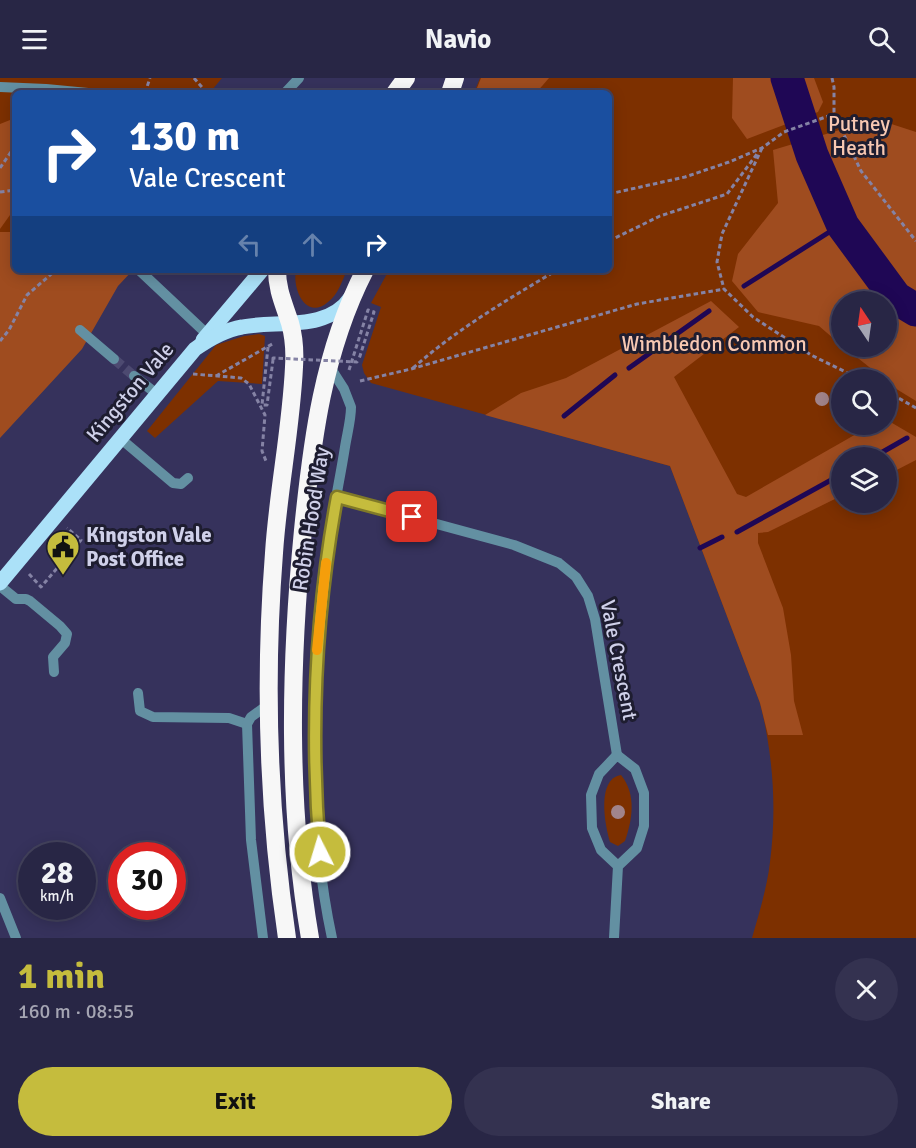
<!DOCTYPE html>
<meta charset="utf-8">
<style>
body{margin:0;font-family:Signika,sans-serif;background:#343250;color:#f1f3f6;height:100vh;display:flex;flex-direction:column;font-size:22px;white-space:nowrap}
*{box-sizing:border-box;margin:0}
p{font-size:20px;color:#a5a5b3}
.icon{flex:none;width:33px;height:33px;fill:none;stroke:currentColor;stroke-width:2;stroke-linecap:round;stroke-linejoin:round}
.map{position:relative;height:860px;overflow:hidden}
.drawer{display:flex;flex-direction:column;background:#282645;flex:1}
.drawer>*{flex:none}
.guide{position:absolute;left:12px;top:12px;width:600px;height:183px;border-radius:9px;box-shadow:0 3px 15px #0003,0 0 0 2px #44435e;background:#1a4fa0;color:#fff;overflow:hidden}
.needle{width:39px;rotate:347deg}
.buttons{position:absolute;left:831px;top:213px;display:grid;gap:12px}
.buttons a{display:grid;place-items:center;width:66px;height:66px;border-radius:50%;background:#282645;box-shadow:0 3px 15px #0003,0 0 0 2px #44435e;font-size:30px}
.speed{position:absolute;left:18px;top:764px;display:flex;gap:12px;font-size:30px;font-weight:700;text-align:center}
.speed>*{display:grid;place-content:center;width:78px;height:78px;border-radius:50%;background:#282645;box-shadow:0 3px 15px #0003,0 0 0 2px #44435e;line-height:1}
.speed small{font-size:15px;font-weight:400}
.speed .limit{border:9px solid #d22;background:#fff;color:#111}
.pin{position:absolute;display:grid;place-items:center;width:51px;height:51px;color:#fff;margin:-26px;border-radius:12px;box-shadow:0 3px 9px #0006}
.me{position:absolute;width:66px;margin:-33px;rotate:355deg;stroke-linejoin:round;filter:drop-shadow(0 0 4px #0008)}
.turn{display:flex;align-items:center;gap:21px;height:126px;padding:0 18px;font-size:27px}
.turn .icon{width:78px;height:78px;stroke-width:2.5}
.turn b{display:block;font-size:42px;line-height:51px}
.lanes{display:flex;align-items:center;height:57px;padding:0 18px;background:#0003;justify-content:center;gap:30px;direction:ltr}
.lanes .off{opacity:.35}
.round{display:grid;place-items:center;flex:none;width:63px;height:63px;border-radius:32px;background:#343250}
.summary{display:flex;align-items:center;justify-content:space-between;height:102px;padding:0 18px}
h1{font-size:36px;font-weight:700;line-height:45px;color:#c5bc3d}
.primary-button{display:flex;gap:12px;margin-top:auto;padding:12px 18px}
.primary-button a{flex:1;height:69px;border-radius:36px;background:#c5bc3d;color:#111;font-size:24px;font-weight:700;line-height:69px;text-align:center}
.primary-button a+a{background:#343250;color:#f1f3f6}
header{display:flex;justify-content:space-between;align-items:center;height:78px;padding:0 18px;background:#282645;font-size:27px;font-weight:700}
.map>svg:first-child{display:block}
.green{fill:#7d3000;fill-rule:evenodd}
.forest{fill:#9f4c1f}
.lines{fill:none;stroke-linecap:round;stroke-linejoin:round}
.stream{stroke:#1f0755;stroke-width:5}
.river{stroke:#1f0755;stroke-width:33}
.minor-tunnel{stroke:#4d4a71;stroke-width:10;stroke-dasharray:10 5;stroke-linecap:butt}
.path{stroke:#8583a5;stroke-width:3;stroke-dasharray:4.5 3;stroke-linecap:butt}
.minor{stroke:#6390a2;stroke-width:10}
.major{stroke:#abe1f8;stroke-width:15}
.highway{stroke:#f7f7f7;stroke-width:18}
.path-bridge{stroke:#8583a5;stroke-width:3;stroke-dasharray:4.5 3;stroke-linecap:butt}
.tree{fill:#a1848b}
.route-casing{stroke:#807a28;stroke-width:15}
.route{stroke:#c5bc3d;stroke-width:10}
.slow{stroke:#f59e0b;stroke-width:10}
.labels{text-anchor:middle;stroke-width:6;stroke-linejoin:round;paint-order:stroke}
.park-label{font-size:21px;fill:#f8c8b2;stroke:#1e1d30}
.street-label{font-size:21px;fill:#cfd0e9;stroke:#1e1d30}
.poi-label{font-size:21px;font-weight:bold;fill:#cfd0e9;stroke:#1e1d30;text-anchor:start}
</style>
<header><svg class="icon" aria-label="menu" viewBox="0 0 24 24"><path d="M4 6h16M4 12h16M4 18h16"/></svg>Navio<svg class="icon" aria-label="search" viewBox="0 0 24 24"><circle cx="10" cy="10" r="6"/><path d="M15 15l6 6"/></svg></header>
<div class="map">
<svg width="916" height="860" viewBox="0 0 916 860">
<rect width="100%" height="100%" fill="#36325c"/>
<!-- green -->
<g class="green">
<polygon points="0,0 222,0 212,12 216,15 15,15 15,192 0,312"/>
<path d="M 480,0 L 916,0 L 916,860 L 752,860 C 759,835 767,810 770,784 C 777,730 773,677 760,625 L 670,388 L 371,305 L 364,295 L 362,287 L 381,229 L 371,225 L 389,192 L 609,192 L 609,15 L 474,15 ZM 842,224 L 886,224 L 886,268 L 842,268 ZM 842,302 L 886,302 L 886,346 L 842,346 ZM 842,380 L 886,380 L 886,424 L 842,424 Z"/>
<path d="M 296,192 L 347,192 C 342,203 338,217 328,224 C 306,243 292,211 296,192 Z"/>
<polygon points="259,256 265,258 262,306 218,303 155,360 147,353 216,267 244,258"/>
<path d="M 621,697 C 637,717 632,742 625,763 L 618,768 L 610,764 C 605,748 596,701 621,697 Z"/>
</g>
<!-- forest -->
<g class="forest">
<polygon points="481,0 549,0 536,15 475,15"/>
<polygon points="733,0 814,0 823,24 818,34 747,61 732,40"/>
<polygon points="15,40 15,130 0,151 0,46"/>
<polygon points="876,41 916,54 916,323 898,312 844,269 886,268 886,224 842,224 841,267 819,248 758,234 732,203 738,176 778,125 773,72"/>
<polygon points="0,154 15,154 15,192 133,192 118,208 82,271 0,360"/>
<polygon points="711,223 739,249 674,299 737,416 746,419 872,347 886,346 887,342 916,359 916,382 887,397 886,380 842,380 841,418 768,454 758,455 758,465 783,530 791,577 794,623 803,657 768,657 760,625 670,388 485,337 521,315 566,300"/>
</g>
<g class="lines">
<!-- stream -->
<g class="stream">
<polyline points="744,208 842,146"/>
<polyline points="629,290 709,233"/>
<polyline points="564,338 615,297"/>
<polyline points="872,380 907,360"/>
<polyline points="737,454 842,396"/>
<polyline points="700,470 722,459"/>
</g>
<!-- river -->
<polyline class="river" points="787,0 812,77 843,148 896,220 916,232"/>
<!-- minor-tunnel -->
<polyline class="minor-tunnel" points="114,281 134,298"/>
<!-- path -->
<g class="path">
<polyline points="194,0 207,15"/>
<polyline points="832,0 834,9 834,36 861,93 916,163"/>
<polyline points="145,15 150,0"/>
<polyline points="762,70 722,156 717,184 724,211 753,239 811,277 862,302"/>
<polyline points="0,90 15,68"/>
<polyline points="0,114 15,112"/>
<polyline points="609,116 685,99 729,84 762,70 784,54 834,36"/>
<polyline points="609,163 660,138 727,116 757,76"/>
<polyline points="0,263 9,252 27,217 56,192"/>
<polyline points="268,269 262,327 267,327 273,282"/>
<path d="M 413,290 C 457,251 507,222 557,192"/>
<polyline points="349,292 368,232 374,234 359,281"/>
<polyline points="193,296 241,300 249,306 265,337 262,373 266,383"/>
<polyline points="216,298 274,265"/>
<polyline points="360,303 411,291 637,226 724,211"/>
<polyline points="886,313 916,330"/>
<polyline points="29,496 41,509 81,462 67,450"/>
</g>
<!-- minor -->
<g class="minor">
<polyline points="0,9 46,11 88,15"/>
<polyline points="285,15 299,0"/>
<polyline points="139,192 208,257"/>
<polyline points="80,252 114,281"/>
<path d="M 328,286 L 344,311 L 351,329 C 351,342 347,356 345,369 C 340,401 333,432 329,464 C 313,595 304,730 332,860"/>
<polyline points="134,298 158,317"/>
<polyline points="121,361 173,405 181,406 188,400"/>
<polyline points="337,419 514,467 559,485 576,499 588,518 595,541 617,677"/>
<polyline points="0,508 16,521 26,521 30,523 60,548 67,556 65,565 53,579 54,594"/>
<polyline points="138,615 140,633 153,639 229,640 247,646"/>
<polyline points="0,820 16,860"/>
<polyline points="263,860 251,762 247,646 251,639 269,626"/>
<polyline points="614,860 618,788 637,770 644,748 644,715 635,691 617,677 599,696 591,717 592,750 601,772 618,788"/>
</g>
<!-- major -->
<g class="major">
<polyline points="203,262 262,192"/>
<path d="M 0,505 L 195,271 C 209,261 224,252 242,249 C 277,242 328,254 351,219"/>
</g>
<!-- highway -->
<g class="highway">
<polyline points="395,15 406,0"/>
<polyline points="450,15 455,0"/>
<path d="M 277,192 C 277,212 284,226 290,245 C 294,259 295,274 294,289 C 291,352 278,413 274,475 C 264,603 268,732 287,860"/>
<path d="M 310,860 C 287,725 290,587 303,452 C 312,362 323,274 365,192"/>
</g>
<!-- path-bridge -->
<polyline class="path-bridge" points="273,282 273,280 357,284 359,281"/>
</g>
<!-- trees -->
<g class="tree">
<circle cx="822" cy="321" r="7"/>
<circle cx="618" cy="734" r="7"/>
</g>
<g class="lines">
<!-- route casing -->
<g class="route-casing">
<path id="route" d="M 320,774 C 310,655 315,537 337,419 L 412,439"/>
</g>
<!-- route -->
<use href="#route" class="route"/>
<!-- slow -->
<polyline class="slow" points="317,572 326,485"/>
</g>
<!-- icons -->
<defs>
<g id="civic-pin" transform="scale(1.725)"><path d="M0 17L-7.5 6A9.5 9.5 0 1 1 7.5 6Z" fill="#c5bc3d" stroke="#1e1d30"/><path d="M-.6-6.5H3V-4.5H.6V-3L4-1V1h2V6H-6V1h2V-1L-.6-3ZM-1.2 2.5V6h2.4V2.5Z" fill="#111"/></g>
</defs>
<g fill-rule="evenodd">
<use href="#civic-pin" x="63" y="469"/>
</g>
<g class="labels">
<!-- park labels -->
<g class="park-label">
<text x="859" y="53">Putney<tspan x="859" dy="24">Heath</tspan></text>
<text x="714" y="273">Wimbledon Common</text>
</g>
<!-- street labels -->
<g class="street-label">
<text transform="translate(130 314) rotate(-50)" y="7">Kingston Vale</text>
<text transform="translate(311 441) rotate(-81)" y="7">Robin Hood Way</text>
<text transform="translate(619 582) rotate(79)" y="7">Vale Crescent</text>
</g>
<!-- poi labels -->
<g class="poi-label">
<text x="86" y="464">Kingston Vale<tspan x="86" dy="24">Post Office</tspan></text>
</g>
</g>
</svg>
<div class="buttons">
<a><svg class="needle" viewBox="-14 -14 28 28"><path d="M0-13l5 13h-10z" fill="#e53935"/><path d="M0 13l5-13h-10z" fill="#a5a5b3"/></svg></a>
<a><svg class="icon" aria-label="search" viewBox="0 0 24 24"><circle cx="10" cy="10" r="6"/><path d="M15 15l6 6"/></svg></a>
<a><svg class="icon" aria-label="layers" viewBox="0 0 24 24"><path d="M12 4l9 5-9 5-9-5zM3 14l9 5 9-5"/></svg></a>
</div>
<div class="speed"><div>28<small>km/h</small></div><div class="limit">30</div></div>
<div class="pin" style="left:412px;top:439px;background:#d93025"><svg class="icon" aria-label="arrive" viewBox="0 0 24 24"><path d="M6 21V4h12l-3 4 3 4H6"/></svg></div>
<svg class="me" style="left:320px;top:774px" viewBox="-20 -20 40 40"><circle r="17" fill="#c5bc3d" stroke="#fff" stroke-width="3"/><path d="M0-11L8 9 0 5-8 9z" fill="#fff"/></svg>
<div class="guide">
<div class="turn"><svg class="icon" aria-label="right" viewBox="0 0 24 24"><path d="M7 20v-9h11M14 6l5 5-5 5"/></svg><div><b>130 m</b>Vale Crescent</div></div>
<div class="lanes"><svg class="icon off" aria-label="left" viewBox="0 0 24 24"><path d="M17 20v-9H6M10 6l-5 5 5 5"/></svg><svg class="icon off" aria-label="ahead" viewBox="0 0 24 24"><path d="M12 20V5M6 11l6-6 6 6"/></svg><svg class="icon" aria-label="right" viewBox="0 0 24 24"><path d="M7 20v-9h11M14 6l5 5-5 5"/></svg></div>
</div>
</div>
<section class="drawer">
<div class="summary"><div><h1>1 min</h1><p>160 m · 08:55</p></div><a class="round"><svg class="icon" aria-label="close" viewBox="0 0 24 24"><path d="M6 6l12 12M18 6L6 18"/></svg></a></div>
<div class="primary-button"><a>Exit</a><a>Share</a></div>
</section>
